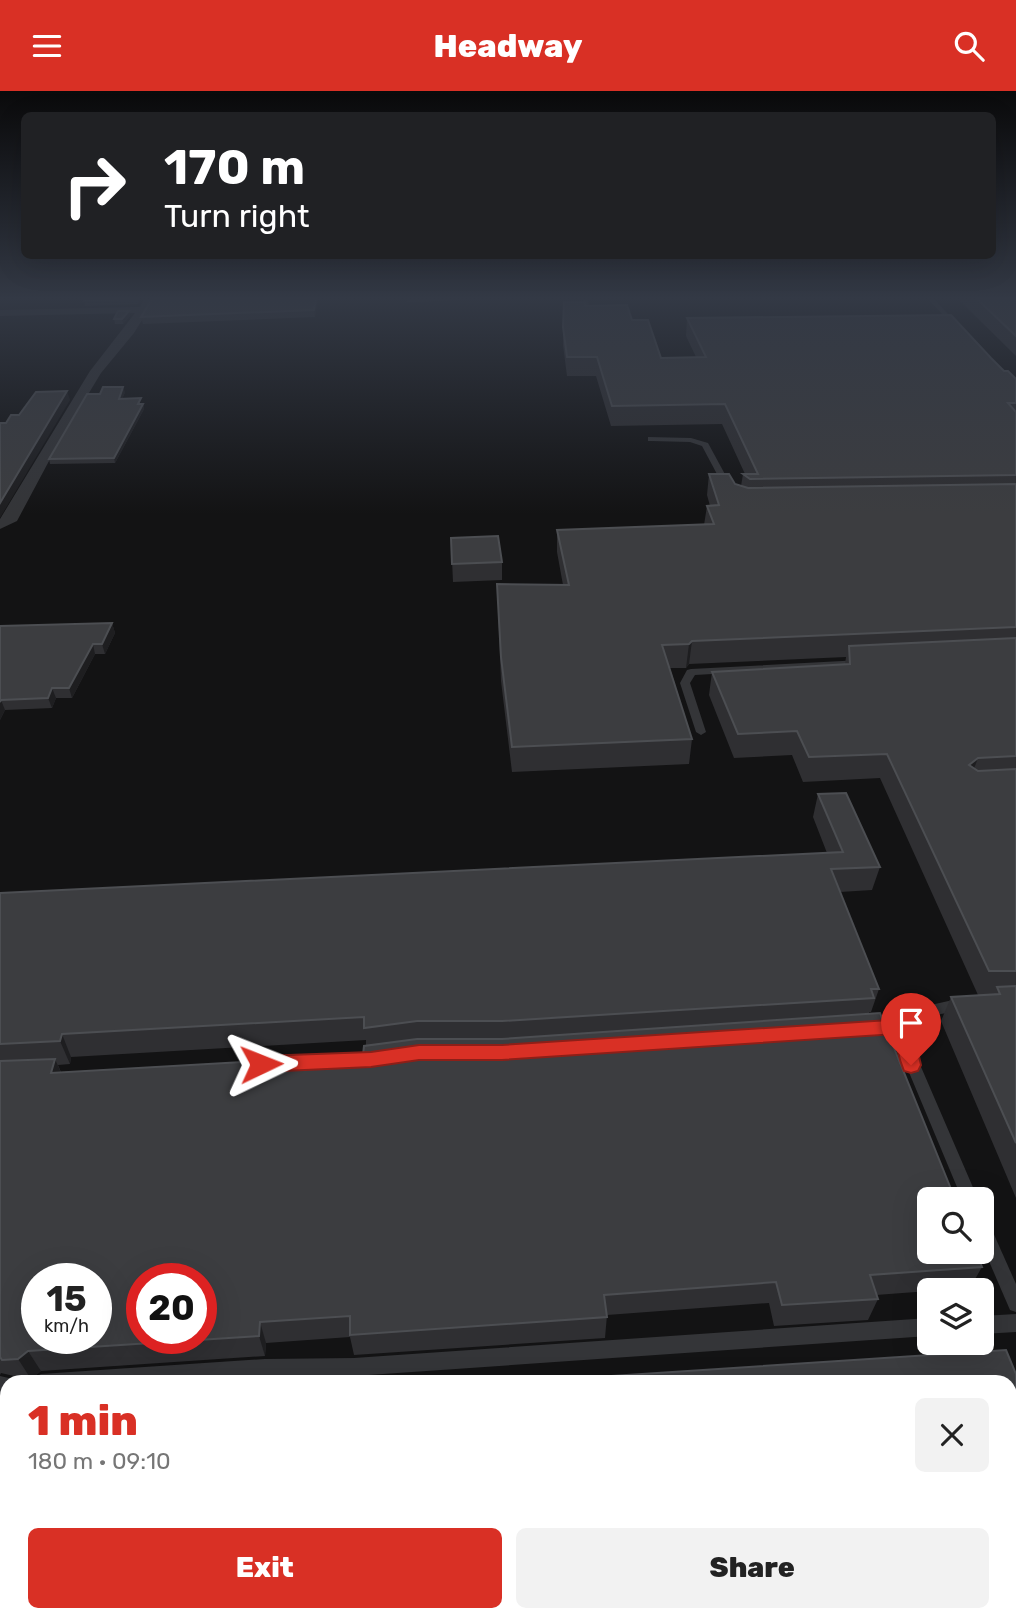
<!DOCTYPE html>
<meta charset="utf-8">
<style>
body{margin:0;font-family:Rubik,sans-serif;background:#f2f2f2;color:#222;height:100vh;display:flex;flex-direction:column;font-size:26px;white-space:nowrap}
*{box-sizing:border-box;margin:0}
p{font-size:23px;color:#767676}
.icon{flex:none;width:38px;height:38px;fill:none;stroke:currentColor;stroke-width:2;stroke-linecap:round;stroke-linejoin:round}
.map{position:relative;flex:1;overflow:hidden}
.sheet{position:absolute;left:0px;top:1284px;width:1017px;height:247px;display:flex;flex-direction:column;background:#fff;border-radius:21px 21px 0 0;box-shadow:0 7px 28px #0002}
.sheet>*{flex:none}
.hud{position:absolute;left:21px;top:21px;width:975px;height:147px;border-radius:10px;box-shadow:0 7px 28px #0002;background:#202124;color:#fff;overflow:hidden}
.buttons{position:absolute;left:917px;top:1096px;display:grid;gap:14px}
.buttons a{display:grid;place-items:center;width:77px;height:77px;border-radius:10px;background:#fff;box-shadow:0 7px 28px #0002;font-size:35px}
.speed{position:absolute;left:21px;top:1172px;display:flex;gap:14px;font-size:35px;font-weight:700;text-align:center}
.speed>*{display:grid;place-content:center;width:91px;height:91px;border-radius:50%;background:#fff;box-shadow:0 7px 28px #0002;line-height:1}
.speed small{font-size:18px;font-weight:400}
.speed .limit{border:10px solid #d22;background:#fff;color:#111}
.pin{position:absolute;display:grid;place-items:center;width:60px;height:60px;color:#fff;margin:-72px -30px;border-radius:50% 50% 50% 0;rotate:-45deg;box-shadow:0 0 7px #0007}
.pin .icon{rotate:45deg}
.me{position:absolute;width:77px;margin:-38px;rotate:88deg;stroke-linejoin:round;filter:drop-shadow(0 0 5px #0008)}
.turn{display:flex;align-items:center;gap:24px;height:147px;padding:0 28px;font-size:32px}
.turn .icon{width:91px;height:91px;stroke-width:2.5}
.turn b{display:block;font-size:49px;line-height:60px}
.round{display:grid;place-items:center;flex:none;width:74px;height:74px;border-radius:10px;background:#f2f2f2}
.headline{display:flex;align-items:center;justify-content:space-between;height:119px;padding:0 28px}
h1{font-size:42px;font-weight:800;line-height:52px;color:#d93025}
.action{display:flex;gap:14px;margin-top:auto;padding:14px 28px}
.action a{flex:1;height:80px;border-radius:10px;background:#d93025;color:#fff;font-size:28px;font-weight:800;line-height:80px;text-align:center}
.action a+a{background:#f2f2f2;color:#222}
header{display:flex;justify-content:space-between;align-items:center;height:91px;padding:0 28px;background:#d93025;color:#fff;font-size:32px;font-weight:800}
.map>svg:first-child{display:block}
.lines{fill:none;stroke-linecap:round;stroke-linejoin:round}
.lane{fill:#343538;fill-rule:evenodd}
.street{fill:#343538;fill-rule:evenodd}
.wall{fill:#2f2f32;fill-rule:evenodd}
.shaded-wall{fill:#1e1e20}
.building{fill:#3c3d40;stroke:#4c4e52;stroke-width:2;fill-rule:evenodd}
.route{fill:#d93025;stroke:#8d1f18;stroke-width:2}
</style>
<header><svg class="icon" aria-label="menu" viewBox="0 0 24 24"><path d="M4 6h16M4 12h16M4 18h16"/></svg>Headway<svg class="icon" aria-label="search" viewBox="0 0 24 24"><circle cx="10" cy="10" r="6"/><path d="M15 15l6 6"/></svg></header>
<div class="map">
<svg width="1016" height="1531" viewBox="0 0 1016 1531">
<rect width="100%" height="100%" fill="#131314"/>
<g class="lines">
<!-- lane -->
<g class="lane">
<polygon points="409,208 506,208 407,211"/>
<polygon points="582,208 588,208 591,227 586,226"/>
<polygon points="928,208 934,208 959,235 959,237 955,237"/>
<polygon points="648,346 691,347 708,352 733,398 726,400 702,355 690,351 651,350 648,350"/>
<polygon points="861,569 865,570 865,574 695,584 690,592 706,641 701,644 696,641 680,592 687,579 691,578"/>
<path d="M 953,909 L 966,910 L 968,914 L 966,918 C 944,924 931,921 912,937 L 912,955 L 978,1108 L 962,1108 L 898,955 L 898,941 L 870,943 L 865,941 L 863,937 L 865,933 L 870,931 L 902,930 L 926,915 Z"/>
<polygon points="982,1128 988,1130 1016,1193 1016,1221 1010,1219 982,1154"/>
<polygon points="1016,1223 1016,1241 982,1243 982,1225"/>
<polygon points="929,1227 929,1245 354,1285 265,1286 184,1292 32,1292 35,1286 41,1283 265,1268 354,1267"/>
<polygon points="0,1285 13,1288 15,1292 7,1292 7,1303 0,1303"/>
<polygon points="1016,1481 1016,1501 1010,1502 1010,1482"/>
<polygon points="464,1524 575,1524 573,1531 461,1531"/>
</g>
<!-- street -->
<polygon class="street" points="144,208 155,208 134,242 101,282 57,355 17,430 0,438 0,428 90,280 135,222 0,225 0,219 140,216"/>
</g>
<!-- wall -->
<g class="wall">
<polygon points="141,208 138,213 85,215 84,210"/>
<polygon points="152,208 318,208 315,226 143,233 141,226"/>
<polygon points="958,208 1016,208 1016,265"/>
<polygon points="564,211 585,215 632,229 661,267 696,266 686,245 687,227 991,267 1004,280 1016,288 1016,1107 941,930 951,906 978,904 880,687 803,691 792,664 734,667 709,604 712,581 845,573 846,566 689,573 686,577 670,577 692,648 689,673 512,681 501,590 497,493 563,494 557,461 557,439 704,434 707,415 710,415 707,404 709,383 741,395 743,383 745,383 722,333 611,335 596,285 567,285 563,254"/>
<polygon points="129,220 130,225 123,233 115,233 114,228"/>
<polygon points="125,301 122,308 143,313 144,318 115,372 50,373 49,368"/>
<polygon points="451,447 502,471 502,489 453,491"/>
<polygon points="112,532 115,542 105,563 95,563 72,607 56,607 52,617 5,619 0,629 0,535"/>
<path d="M 818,703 L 880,776 L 872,799 L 840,801 L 879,898 L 871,921 L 869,921 L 869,923 L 982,1176 L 970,1197 L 929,1199 L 929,1200 L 876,1204 L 878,1208 L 868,1229 L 774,1235 L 769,1212 L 607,1224 L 605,1247 L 354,1264 L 350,1246 L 266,1252 L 265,1265 L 41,1280 L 31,1288 L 16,1289 L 14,1285 L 1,1282 L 0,1284 L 0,802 L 827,762 L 813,726 ZM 366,949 L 366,954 L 363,964 L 61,981 L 58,974 L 70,973 L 71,966 Z"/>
<polygon points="1016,1283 1016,1473 1010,1473 1010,1292"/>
<polygon points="0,1323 7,1524 253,1524 173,1531 0,1531"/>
</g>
<!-- shaded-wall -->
<g class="shaded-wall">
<polygon points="316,208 318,208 315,226 314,219"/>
<polygon points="129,220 130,225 123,233 122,228"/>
<polygon points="123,296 125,301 120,313 119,308"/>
<polygon points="67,300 70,309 0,427 0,412"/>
<polygon points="143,313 144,318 115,372 114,367"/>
<polygon points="112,532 115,542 105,563 102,553"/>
<polygon points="692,550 689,573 686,577 689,553"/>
<polygon points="93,553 95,563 72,607 69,597"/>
<polygon points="52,597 56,607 52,617 48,607"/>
<polygon points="1,609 5,619 0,629 0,611"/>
<polygon points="978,667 969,691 969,674"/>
<polygon points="62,943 71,966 70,973 60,950"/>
<polygon points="55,968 65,991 51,982"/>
<polygon points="260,1231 266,1252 265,1265 259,1245"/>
<polygon points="28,1260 41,1280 31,1288 18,1268"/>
</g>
<!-- building -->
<g class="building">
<polygon points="85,208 138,208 84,210"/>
<polygon points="152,208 316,208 314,219 141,226"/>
<polygon points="977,208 1016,208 1016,245"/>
<polygon points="564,211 585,211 585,215 627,214 632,229 648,229 661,267 706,266 687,227 951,224 991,267 1004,280 1008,280 1016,288 1016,312 1008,312 1016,321 1016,384 750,388 743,383 758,383 725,313 612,315 597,266 567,266 563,236"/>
<polygon points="118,220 129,220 122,228 114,228"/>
<polygon points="103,296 123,296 119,308 141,307 138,313 143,313 114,367 49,368 87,303 100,303"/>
<polygon points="67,300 0,412 0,332 6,332 11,324 19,324 36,301"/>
<polygon points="709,383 729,383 735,393 748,397 1016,393 1016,536 692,550 689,553 662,554 692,648 512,656 501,566 497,493 569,494 557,439 714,433 707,415 719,414"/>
<polygon points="498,445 502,471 452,473 451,447"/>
<polygon points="112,532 102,553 93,553 69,597 52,597 48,607 1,609 0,611 0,535"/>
<polygon points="1016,547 1016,665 978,667 969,674 978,680 1016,678 1016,880 989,880 887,663 809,666 797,640 738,643 712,581 850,573 849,555"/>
<polygon points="846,702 880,776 831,778 879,898 871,898 874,907 502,930 417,930 364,937 364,926 62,943 60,950 0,953 0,802 843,761 818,703"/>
<polygon points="1016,895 1016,1052 951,906 1000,903 997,896"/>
<path d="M 880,922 L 955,1108 L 929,1108 L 929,1160 L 976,1160 L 982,1176 L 870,1184 L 878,1208 L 782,1214 L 776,1191 L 604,1204 L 607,1226 L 350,1244 L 350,1225 L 260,1231 L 259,1245 L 28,1260 L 18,1268 L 2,1269 L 0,1266 L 0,970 L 55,968 L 51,982 L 363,964 L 364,955 L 417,948 L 502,948 ZM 37,1188 L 96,1188 L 96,1248 L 37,1248 ZM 142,1188 L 201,1188 L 201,1248 L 142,1248 Z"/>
<polygon points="1006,1259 1016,1283 1016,1460 1010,1460 1010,1292 506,1292"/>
<polygon points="0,1323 7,1323 7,1524 39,1524 0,1527"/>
</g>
<!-- sky -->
<linearGradient id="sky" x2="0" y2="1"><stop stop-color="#0a0a0b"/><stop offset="0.49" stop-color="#333945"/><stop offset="1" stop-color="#333945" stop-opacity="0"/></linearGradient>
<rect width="1016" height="423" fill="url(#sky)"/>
<!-- route -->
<path class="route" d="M 905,928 L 911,930 L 921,974 L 918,980 L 911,982 L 904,980 C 899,968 896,956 896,943 L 502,969 L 419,969 L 371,976 L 261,981 L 254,979 L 251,973 L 254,968 L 261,965 L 371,961 L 419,954 L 502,954 Z"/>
</svg>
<div class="buttons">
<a><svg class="icon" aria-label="search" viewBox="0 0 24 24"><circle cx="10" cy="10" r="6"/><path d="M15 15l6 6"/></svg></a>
<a><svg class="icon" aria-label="layers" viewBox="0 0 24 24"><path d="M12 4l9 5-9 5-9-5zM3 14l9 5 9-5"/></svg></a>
</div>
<div class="speed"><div>15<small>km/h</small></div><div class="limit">20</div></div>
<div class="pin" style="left:911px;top:974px;background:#d93025"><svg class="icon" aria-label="arrive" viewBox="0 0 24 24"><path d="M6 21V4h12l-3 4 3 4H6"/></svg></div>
<svg class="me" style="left:261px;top:973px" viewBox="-20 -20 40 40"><path d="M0-17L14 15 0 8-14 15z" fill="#d93025" stroke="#fff" stroke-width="4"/></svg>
<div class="hud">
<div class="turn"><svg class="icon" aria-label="right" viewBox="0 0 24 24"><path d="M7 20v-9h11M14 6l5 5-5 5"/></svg><div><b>170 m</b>Turn right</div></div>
</div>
<section class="sheet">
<div class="headline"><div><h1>1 min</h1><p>180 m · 09:10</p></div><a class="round"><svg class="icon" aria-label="close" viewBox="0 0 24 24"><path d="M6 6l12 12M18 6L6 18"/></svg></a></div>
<div class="action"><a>Exit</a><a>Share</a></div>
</section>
</div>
